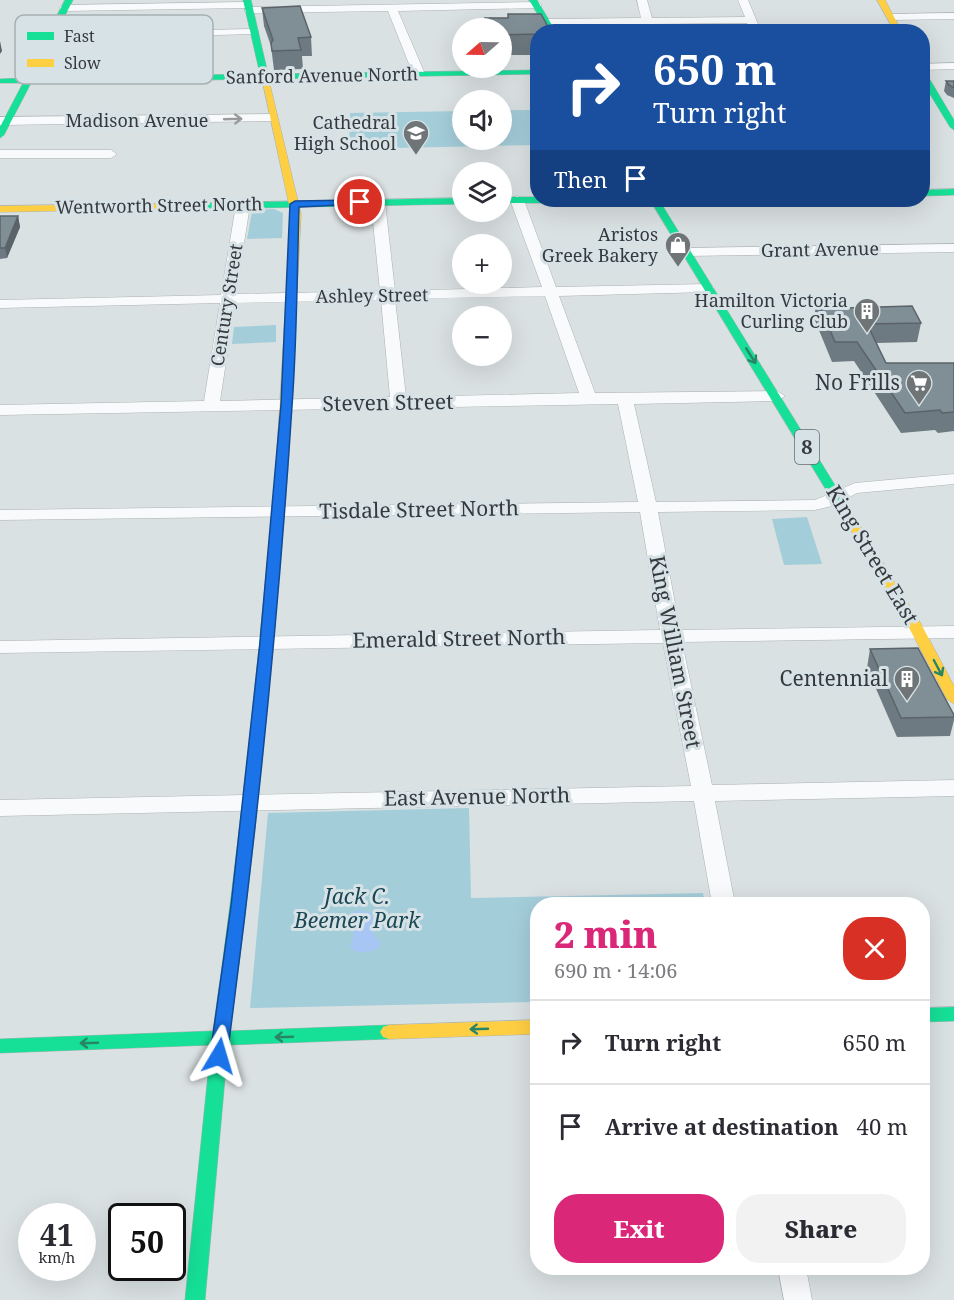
<!DOCTYPE html>
<meta charset="utf-8">
<style>
body{margin:0;font-family:"Noto Serif",serif;background:#f2f2f3;color:#2b2b33;height:100vh;display:flex;flex-direction:column;font-size:22px;white-space:nowrap}
*{box-sizing:border-box;margin:0}
p{font-size:20px;color:#7c7c81}
.icon{flex:none;width:33px;height:33px;fill:none;stroke:currentColor;stroke-width:2;stroke-linecap:round;stroke-linejoin:round}
.map{position:relative;flex:1;overflow:hidden}
.sheet{position:absolute;left:530px;top:897px;width:400px;height:378px;display:flex;flex-direction:column;background:#fff;border-radius:24px;box-shadow:0 6px 24px #0002}
.sheet>*{flex:none}
.hud{position:absolute;left:530px;top:24px;width:400px;height:183px;border-radius:24px;box-shadow:0 6px 24px #0002;background:#1a4fa0;color:#fff;overflow:hidden}
.needle{width:39px;rotate:250deg}
.fabs{position:absolute;left:452px;top:18px;display:grid;gap:12px}
.fabs a{display:grid;place-items:center;width:60px;height:60px;border-radius:50%;background:#fff;box-shadow:0 6px 24px #0002;font-size:30px}
.speed{position:absolute;left:18px;top:1203px;display:flex;gap:12px;font-size:30px;font-weight:700;text-align:center}
.speed>*{display:grid;place-content:center;width:78px;height:78px;border-radius:50%;background:#fff;box-shadow:0 6px 24px #0002;line-height:1}
.speed small{font-size:15px;font-weight:400}
.speed .limit{border:3px solid #111;border-radius:9px;background:#fff;color:#111}
.pin{position:absolute;display:grid;place-items:center;width:51px;height:51px;color:#fff;margin:-26px;border:3px solid #fff;border-radius:50%;box-shadow:0 2px 6px #0007}
.me{position:absolute;width:66px;margin:-33px;rotate:7deg;stroke-linejoin:round;filter:drop-shadow(0 0 4px #0008)}
.turn{display:flex;align-items:center;gap:21px;height:126px;padding:0 24px;font-size:27px}
.turn .icon{width:78px;height:78px;stroke-width:2.5}
.turn b{display:block;font-size:42px;line-height:51px}
.then{display:flex;align-items:center;height:57px;padding:0 24px;background:#0003;gap:12px;font-size:22px}
.round{display:grid;place-items:center;flex:none;width:63px;height:63px;border-radius:24px;background:#f2f2f3}
.overview{display:flex;align-items:center;justify-content:space-between;height:102px;padding:0 24px}
h1{font-size:36px;font-weight:800;line-height:45px;color:#db2777}
.button{display:flex;gap:12px;margin-top:auto;padding:12px 24px}
.button a{flex:1;height:69px;border-radius:24px;background:#db2777;color:#fff;font-size:24px;font-weight:800;line-height:69px;text-align:center}
.button a+a{background:#f2f2f3;color:#2b2b33}
ul{padding:0;list-style:none}
li{display:flex;align-items:center;gap:18px;height:84px;padding:0 24px;border-top:2px solid #e1e1e2}
li div{flex:1}
li b{display:block;font-size:22px}
li em{font-style:normal}
.map>svg:first-child{display:block}
.green{fill:#a4cdda}
.water{fill:#a8c6f4}
.lines{fill:none;stroke-linecap:round;stroke-linejoin:round}
.street-casing{stroke:#acb1b3;stroke-width:1}
.fast-casing{stroke:#acb1b3;stroke-width:1}
.slow-casing{stroke:#acb1b3;stroke-width:1}
.street{fill:#f9fafb;fill-rule:evenodd}
.fast{fill:#16e098;fill-rule:evenodd}
.slow{fill:#ffcf43;fill-rule:evenodd}
.wall{fill:#6e7a81}
.shaded-wall{fill:#5a6369}
.building{fill:#808e96;stroke:#5a6369;stroke-width:1.5}
.oneway{stroke:#989a9c}
.oneway2{stroke:#288565}
.route{fill:#1a73e8;stroke:#114b97;stroke-width:1.5}
.labels{text-anchor:middle;stroke-width:6;stroke-linejoin:round;paint-order:stroke}
.far-street-label{font-size:18px;fill:#363a3c;stroke:#d7e2e6}
.far-poi-label{font-size:18px;fill:#363a3c;stroke:#d7e2e6;text-anchor:end}
.shield{fill:#d7e2e6;stroke:#666c6f;stroke-width:1.5}
.shield-label{font-size:20px;font-weight:bold;fill:#363a3c}
.poi-label{font-size:21px;fill:#363a3c;stroke:#d7e2e6;text-anchor:end}
.street-label{font-size:21px;fill:#363a3c;stroke:#d7e2e6}
.park-label{font-size:21px;font-style:italic;fill:#1a4754;stroke:#d7e2e6}
.key{fill:#d7e2e6;stroke:#a7b0b3;stroke-width:1.5}
.key-label{font-size:16px;fill:#363a3c}
</style>
<div class="map">
<svg width="954" height="1300" viewBox="0 0 954 1300">
<rect width="100%" height="100%" fill="#dae1e2"/>
<!-- green -->
<g class="green">
<polygon points="501,110 533,110 537,145 349,149 350,113 462,111 462,140 501,140"/>
<polygon points="274,209 283,213 282,238 247,239 252,212 255,210"/>
<polygon points="276,325 276,342 232,344 234,327"/>
<polygon points="807,517 822,564 784,565 772,519"/>
<polygon points="469,808 471,898 703,893 705,904 537,904 537,1002 250,1008 268,813"/>
</g>
<!-- water -->
<path class="water" d="M 358,910 L 371,913 L 374,919 L 373,933 L 381,944 L 379,947 C 370,953 359,955 350,948 L 354,934 L 347,920 L 350,914 Z"/>
<g class="lines">
<!-- street casing -->
<g class="street-casing">
<g id="street">
<polygon points="637,0 647,0 652,18 745,17 738,0 748,0 760,29 759,31 751,31 747,23 547,25 542,22 547,19 641,18"/>
<polygon points="248,2 252,3 252,7 537,2 542,5 537,8 398,11 425,74 419,77 413,74 388,11 249,13 245,12 245,8 64,11 59,8 64,5"/>
<polygon points="954,13 954,19 891,20 886,17 891,14"/>
<polygon points="254,29 258,30 258,34 51,39 46,36 51,33"/>
<polygon points="954,63 954,69 922,70 922,64"/>
<polygon points="273,114 277,115 277,121 0,125 0,117"/>
<polygon points="0,150 111,150 117,154 111,158 0,158"/>
<path d="M 517,196 L 524,200 L 556,287 L 708,284 L 715,288 L 708,292 L 559,296 L 595,393 L 777,391 L 785,396 L 777,401 L 634,404 L 656,502 L 815,500 L 855,483 L 954,474 L 954,484 L 857,493 L 832,506 L 815,510 L 658,512 L 680,630 L 954,626 L 954,638 L 682,642 L 712,785 L 954,780 L 954,796 L 715,801 L 735,904 L 712,904 L 694,801 L 0,816 L 0,800 L 691,786 L 663,643 L 0,653 L 0,641 L 660,630 L 640,512 L 0,520 L 0,510 L 638,502 L 618,404 L 0,415 L 0,405 L 204,401 L 220,303 L 0,308 L 0,300 L 221,295 L 236,205 L 243,201 L 250,205 L 236,294 L 380,291 L 371,202 L 378,198 L 385,202 L 395,291 L 542,287 L 510,200 ZM 545,296 L 579,393 L 406,397 L 395,299 ZM 381,300 L 390,397 L 220,401 L 235,303 Z"/>
<polygon points="954,244 954,252 687,256 680,252 687,248"/>
<polygon points="778,1268 806,1268 812,1300 784,1300"/>
</g>
</g>
<!-- fast casing -->
<g class="fast-casing">
<g id="fast">
<polygon points="65,0 73,0 33,78 260,74 243,0 251,0 268,74 537,70 537,74 269,79 270,85 266,87 262,85 261,79 31,83 4,135 0,138 0,127 23,83 0,83 0,79 25,78"/>
<polygon points="529,0 537,0 556,32 549,32"/>
<polygon points="922,71 926,73 954,120 954,130 950,127 922,81"/>
<polygon points="954,189 954,195 922,196 922,190"/>
<polygon points="501,197 537,197 537,200 553,200 548,203 501,203"/>
<polygon points="462,198 462,204 199,209 194,206 199,203"/>
<polygon points="650,200 659,200 854,516 852,519 848,520 842,516"/>
<path d="M 282,464 L 288,468 C 273,656 256,844 230,1031 L 389,1025 L 395,1027 L 398,1032 L 395,1037 L 389,1039 L 228,1045 L 205,1300 L 185,1300 L 211,1045 L 0,1053 L 0,1039 L 213,1031 C 240,844 259,656 276,468 Z"/>
<polygon points="954,1007 954,1021 922,1022 922,1008"/>
</g>
</g>
<!-- slow casing -->
<g class="slow-casing">
<g id="slow">
<polygon points="877,0 885,0 902,32 895,32"/>
<polygon points="263,83 270,85 301,214 288,468 282,472 276,468 291,214"/>
<polygon points="199,203 204,206 202,208 0,212 0,206"/>
<polygon points="848,512 854,516 921,624 954,686 954,704 947,699 907,624 842,516"/>
<polygon points="537,1020 537,1034 389,1039 383,1037 380,1032 383,1027 389,1025"/>
</g>
</g>
<!-- street -->
<use href="#street" class="street"/>
<!-- fast -->
<use href="#fast" class="fast"/>
<!-- slow -->
<use href="#slow" class="slow"/>
</g>
<!-- wall -->
<g class="wall">
<polygon points="262,8 311,37 312,56 302,56 303,69 274,70 271,46 264,26"/>
<polygon points="485,18 537,32 537,55 501,55 501,28 485,28"/>
<polygon points="946,81 954,81 954,98 947,95 944,91"/>
<polygon points="0,216 18,216 20,227 7,258 0,259"/>
<polygon points="817,299 845,308 921,323 917,342 876,343 886,363 954,363 954,431 938,433 935,430 901,433 854,361 832,362 814,318"/>
<polygon points="870,649 954,715 954,720 950,736 897,737 867,668"/>
</g>
<!-- shaded-wall -->
<g class="shaded-wall">
<polygon points="0,41 2,51 0,54"/>
<polygon points="18,216 20,227 7,258 5,248"/>
</g>
<!-- building -->
<g class="building">
<polygon points="300,6 311,37 298,38 301,50 272,51 271,43 273,40 262,8"/>
<polygon points="508,14 541,14 551,32 537,32 537,34 501,35 501,28 490,28 485,18 508,18"/>
<polygon points="946,81 954,81 954,88 949,85"/>
<polygon points="0,216 18,216 5,248 0,248"/>
<polygon points="817,299 841,299 845,308 912,306 921,323 867,324 886,363 954,363 954,412 942,413 940,410 905,413 857,342 835,342"/>
<polygon points="918,648 954,715 954,717 901,718 870,649"/>
</g>
<!-- one-way arrows -->
<defs><path id="oneway-shaft" d="M-6 0H5M1.5-3L5.5 0L1.5 3" fill="none" stroke-width="1.6" stroke-linecap="round" stroke-linejoin="round" transform="scale(1.5)"/></defs>
<use class="oneway" href="#oneway-shaft" transform="translate(233 119) rotate(-2)"/>
<g class="oneway2">
<use href="#oneway-shaft" transform="translate(751 356) rotate(58)"/>
<use href="#oneway-shaft" transform="translate(938 668) rotate(62)"/>
<use href="#oneway-shaft" transform="translate(479 1029) rotate(178)"/>
<use href="#oneway-shaft" transform="translate(284 1037) rotate(178)"/>
<use href="#oneway-shaft" transform="translate(89 1043) rotate(178)"/>
</g>
<!-- route -->
<path class="route" d="M 360,200 L 363,201 L 363,204 L 299,207 C 297,273 297,340 292,406 C 278,623 256,840 227,1056 L 225,1061 L 219,1063 L 212,1061 L 210,1056 L 231,906 L 260,642 L 281,404 L 290,204 L 295,201 Z"/>
<!-- icons -->
<defs>
<g id="school-pin" transform="scale(1.35)"><path d="M0 17L-7.5 6A9.5 9.5 0 1 1 7.5 6Z" fill="#6f7476" stroke="#d7e2e6"/><path d="M0-5L7-2L0 1L-7-2ZM-4 1L0 2.5L4 1V4Q0 6-4 4Z" fill="#fff"/></g>
<g id="shop-pin" transform="scale(1.35)"><path d="M0 17L-7.5 6A9.5 9.5 0 1 1 7.5 6Z" fill="#6f7476" stroke="#d7e2e6"/><path d="M-5-2.5h2.3a2.7 3.5 0 0 1 5.4 0H5L5.5 6h-11ZM-1.5-2.5h3a1.5 2.3 0 0 0-3 0Z" fill="#fff"/></g>
<g id="building-pin" transform="scale(1.35)"><path d="M0 17L-7.5 6A9.5 9.5 0 1 1 7.5 6Z" fill="#6f7476" stroke="#d7e2e6"/><path d="M-4-6H4V6H1V3H-1V6H-4ZM-2.5-4.3h1.7v1.8h-1.7ZM.8-4.3h1.7v1.8H.8ZM-2.5-1h1.7V.8h-1.7ZM.8-1h1.7V.8H.8Z" fill="#fff"/></g>
<g id="supermarket-pin" transform="scale(1.35)"><path d="M0 17L-7.5 6A9.5 9.5 0 1 1 7.5 6Z" fill="#6f7476" stroke="#d7e2e6"/><path d="M-6-5.5h2.5l.6 2H6L4.5 2H-2.5L-4.4-4H-6ZM-1.5 3.2a1.3 1.3 0 1 0 .1 0ZM3 3.2a1.3 1.3 0 1 0 .1 0Z" fill="#fff"/></g>
</defs>
<g fill-rule="evenodd">
<use href="#school-pin" x="416" y="133"/>
<use href="#shop-pin" x="678" y="245"/>
<use href="#building-pin" x="867" y="311"/>
<use href="#supermarket-pin" x="919" y="383"/>
<use href="#building-pin" x="907" y="679"/>
</g>
<g class="labels">
<!-- far-street labels -->
<g class="far-street-label">
<text transform="translate(322 76) rotate(-1)" y="6">Sanford Avenue North</text>
<text x="137" y="127">Madison Avenue</text>
<text transform="translate(159 206) rotate(-1)" y="6">Wentworth Street North</text>
<text transform="translate(820 250) rotate(-1)" y="6">Grant Avenue</text>
<text transform="translate(372 296) rotate(-1)" y="6">Ashley Street</text>
<text transform="translate(227 305) rotate(-81)" y="6">Century Street</text>
</g>
<!-- far-poi labels -->
<g class="far-poi-label">
<text x="396" y="129">Cathedral<tspan x="396" dy="21">High School</tspan></text>
<text x="658" y="241">Aristos<tspan x="658" dy="21">Greek Bakery</tspan></text>
<text x="848" y="307">Hamilton Victoria<tspan x="848" dy="21">Curling Club</tspan></text>
</g>
<!-- shield labels -->
<rect class="shield" x="795" y="430" width="24" height="34" rx="4.5"/>
<g class="shield-label">
<text x="807" y="454">8</text>
</g>
<!-- poi labels -->
<g class="poi-label">
<text x="900" y="390">No Frills</text>
<text x="888" y="686">Centennial</text>
</g>
<!-- street labels -->
<g class="street-label">
<text transform="translate(388 403) rotate(-1)" y="7">Steven Street</text>
<text transform="translate(419 510) rotate(-1)" y="7">Tisdale Street North</text>
<text transform="translate(872 555) rotate(59)" y="7">King Street East</text>
<text transform="translate(459 639) rotate(-1)" y="7">Emerald Street North</text>
<text transform="translate(675 652) rotate(79)" y="7">King William Street</text>
<text transform="translate(477 797) rotate(-1)" y="7">East Avenue North</text>
</g>
<!-- park labels -->
<g class="park-label">
<text x="357" y="904">Jack C.<tspan x="357" dy="24">Beemer Park</tspan></text>
</g>
</g>
<!-- legend -->
<rect x="15" y="15" width="198" height="69" rx="9" class="key"/>
<rect x="27" y="32" width="27" height="8" fill="#16e098"/>
<rect x="27" y="59" width="27" height="8" fill="#ffcf43"/>
<g class="key-label">
<text x="64" y="42">Fast</text>
<text x="64" y="69">Slow</text>
</g>
</svg>
<div class="fabs">
<a><svg class="needle" viewBox="-14 -14 28 28"><path d="M0-13l5 13h-10z" fill="#e53935"/><path d="M0 13l5-13h-10z" fill="#7c7c81"/></svg></a>
<a><svg class="icon" aria-label="sound" viewBox="0 0 24 24"><path d="M4 9h4l5-4v14l-5-4H4zM17 9q2 3 0 6"/></svg></a>
<a><svg class="icon" aria-label="layers" viewBox="0 0 24 24"><path d="M12 4l9 5-9 5-9-5zM3 14l9 5 9-5"/></svg></a>
<a>+</a>
<a>−</a>
</div>
<div class="speed"><div>41<small>km/h</small></div><div class="limit">50</div></div>
<div class="pin" style="left:360px;top:202px;background:#d93025"><svg class="icon" aria-label="arrive" viewBox="0 0 24 24"><path d="M6 21V4h12l-3 4 3 4H6"/></svg></div>
<svg class="me" style="left:219px;top:1056px" viewBox="-20 -20 40 40"><path d="M0-17L14 15 0 8-14 15z" fill="#1a73e8" stroke="#fff" stroke-width="4"/></svg>
<div class="hud">
<div class="turn"><svg class="icon" aria-label="right" viewBox="0 0 24 24"><path d="M7 20v-9h11M14 6l5 5-5 5"/></svg><div><b>650 m</b>Turn right</div></div>
<div class="then">Then<svg class="icon" aria-label="arrive" viewBox="0 0 24 24"><path d="M6 21V4h12l-3 4 3 4H6"/></svg></div>
</div>
<section class="sheet">
<div class="overview"><div><h1>2 min</h1><p>690 m · 14:06</p></div><a class="round" style="background:#d93025;color:#fff"><svg class="icon" aria-label="close" viewBox="0 0 24 24"><path d="M6 6l12 12M18 6L6 18"/></svg></a></div>
<ul>
<li><svg class="icon" aria-label="right" viewBox="0 0 24 24"><path d="M7 20v-9h11M14 6l5 5-5 5"/></svg><div><b>Turn right</b></div><em>650 m</em></li>
<li><svg class="icon" aria-label="arrive" viewBox="0 0 24 24"><path d="M6 21V4h12l-3 4 3 4H6"/></svg><div><b>Arrive at destination</b></div><em>40 m</em></li>
</ul>
<div class="button"><a>Exit</a><a>Share</a></div>
</section>
</div>
